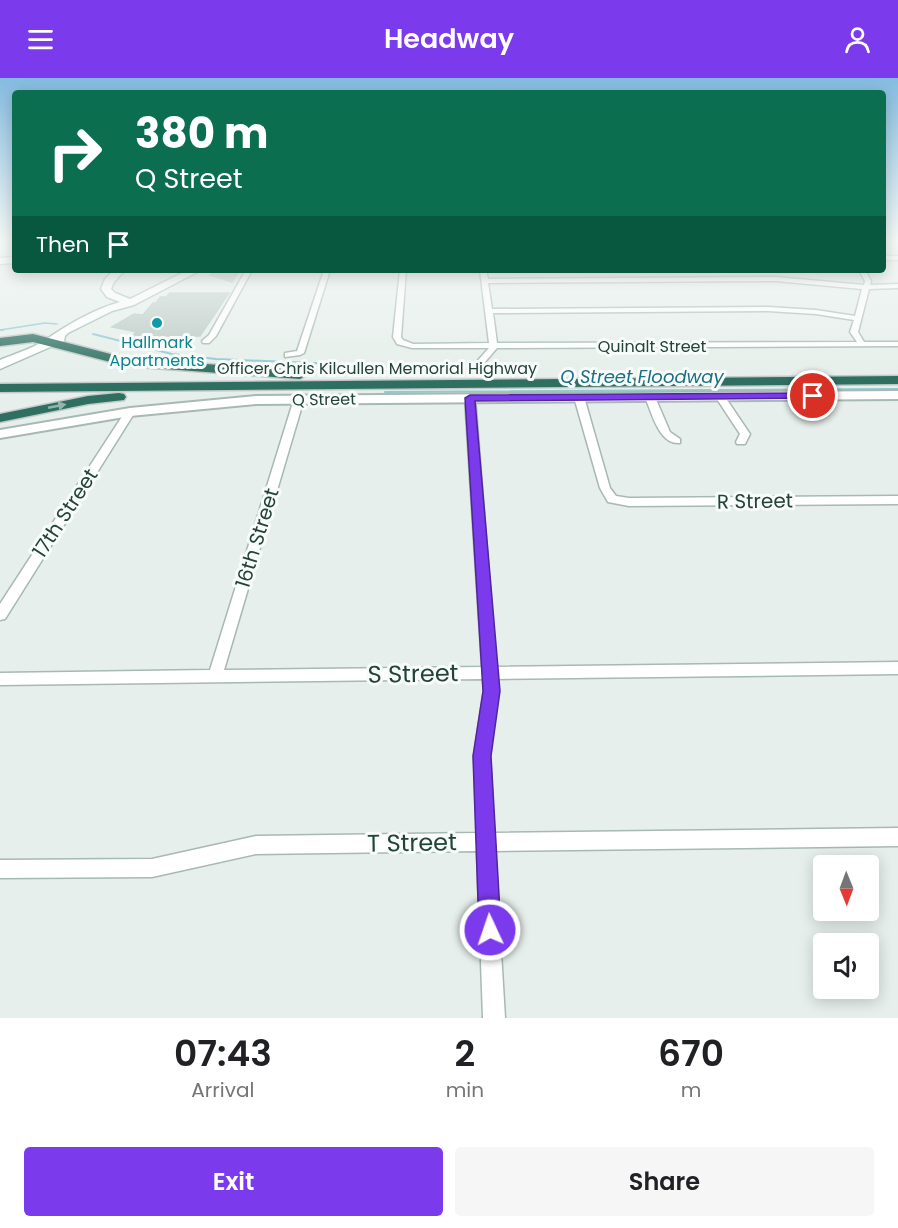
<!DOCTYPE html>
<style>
body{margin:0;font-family:Poppins,sans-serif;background:#f6f6f6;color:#202124;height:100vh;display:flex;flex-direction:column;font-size:22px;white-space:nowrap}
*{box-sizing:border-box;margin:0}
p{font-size:20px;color:#757577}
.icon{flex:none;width:33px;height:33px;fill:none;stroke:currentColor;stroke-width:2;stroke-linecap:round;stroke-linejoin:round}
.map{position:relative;height:940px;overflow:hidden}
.panel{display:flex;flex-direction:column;background:#fff;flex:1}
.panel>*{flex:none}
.top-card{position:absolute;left:12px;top:12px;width:874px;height:183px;border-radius:6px;box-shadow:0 3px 15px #0003;background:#0b6e4f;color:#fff;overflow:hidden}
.needle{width:39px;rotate:179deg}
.controls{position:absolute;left:813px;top:777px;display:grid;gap:12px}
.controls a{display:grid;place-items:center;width:66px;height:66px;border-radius:6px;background:#fff;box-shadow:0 3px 15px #0003;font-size:30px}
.pin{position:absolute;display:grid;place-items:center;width:51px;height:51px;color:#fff;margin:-26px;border:3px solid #fff;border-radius:50%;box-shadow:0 2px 6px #0007}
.me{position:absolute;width:66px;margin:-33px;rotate:357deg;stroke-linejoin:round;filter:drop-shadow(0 0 4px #0008)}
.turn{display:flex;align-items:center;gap:21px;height:126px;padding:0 24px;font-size:27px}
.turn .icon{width:78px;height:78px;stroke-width:2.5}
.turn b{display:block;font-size:42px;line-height:51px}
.then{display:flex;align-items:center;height:57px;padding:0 24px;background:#0003;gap:12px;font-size:22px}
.eta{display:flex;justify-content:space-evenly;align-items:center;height:102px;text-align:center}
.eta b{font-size:36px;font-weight:600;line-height:42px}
.primary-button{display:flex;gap:12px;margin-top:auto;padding:12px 24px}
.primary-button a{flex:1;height:69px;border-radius:6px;background:#7c3aed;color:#fff;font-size:24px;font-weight:600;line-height:69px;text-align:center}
.primary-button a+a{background:#f6f6f6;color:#202124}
header{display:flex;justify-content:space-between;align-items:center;height:78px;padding:0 24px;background:#7c3aed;color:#fff;font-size:27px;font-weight:600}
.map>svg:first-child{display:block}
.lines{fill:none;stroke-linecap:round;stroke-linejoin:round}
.stream-far1{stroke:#8ec9d4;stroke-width:1.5}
.stream{stroke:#8ec9d4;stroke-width:2}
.building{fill:#bbcac4;stroke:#b8c9c2;stroke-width:1.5}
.minor-casing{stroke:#a8b8b2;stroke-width:3}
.tertiary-casing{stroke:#a8b8b2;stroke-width:4}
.secondary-casing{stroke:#a4bbb3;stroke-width:3}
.motorway-casing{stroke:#c2cac8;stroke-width:3}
.minor{fill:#fff;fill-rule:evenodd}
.tertiary{fill:#fff;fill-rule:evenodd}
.secondary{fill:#fff;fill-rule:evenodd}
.motorway{fill:#2f6f62;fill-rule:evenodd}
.oneway{fill:#93b5ae}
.route{fill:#7c3aed;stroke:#51269a;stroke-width:1.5}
.culture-dot{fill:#0f9aa8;stroke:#f7fbf9;stroke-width:2}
.labels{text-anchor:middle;stroke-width:6;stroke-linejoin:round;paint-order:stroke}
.far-culture-label{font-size:16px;fill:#0d838f;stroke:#f7fbf9}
.far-street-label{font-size:16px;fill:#24423a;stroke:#f7fbf9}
.far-water-label{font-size:18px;font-style:italic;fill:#1c6f80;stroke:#f7fbf9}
.street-label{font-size:20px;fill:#24423a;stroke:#f7fbf9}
.near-street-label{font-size:24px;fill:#24423a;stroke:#f7fbf9}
</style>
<header><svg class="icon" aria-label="menu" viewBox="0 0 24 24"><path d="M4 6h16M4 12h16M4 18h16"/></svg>Headway<svg class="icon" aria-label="person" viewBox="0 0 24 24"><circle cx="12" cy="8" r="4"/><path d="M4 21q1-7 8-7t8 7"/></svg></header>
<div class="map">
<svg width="898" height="940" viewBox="0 0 898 940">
<rect width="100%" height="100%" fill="#e6efeb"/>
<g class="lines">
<!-- stream-far1 -->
<polyline class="stream-far1" points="0,252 45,245 57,246"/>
<!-- stream -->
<g class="stream">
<polyline points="0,252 3,252"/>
<polyline points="93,256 172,276 216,281 336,286 355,290"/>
<polyline points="385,314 898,311"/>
</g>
</g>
<!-- building -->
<g class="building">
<polygon points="221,192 224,192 238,195 232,204 210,197"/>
<polygon points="170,215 229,215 200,258 166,258 157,264 131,258 137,254 112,249 134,236 143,237 153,225 156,225 160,219 166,219"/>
</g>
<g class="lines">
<!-- minor casing -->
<g class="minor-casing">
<g id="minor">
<rect x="884" y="178" width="14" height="4"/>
<polygon points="246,192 252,192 216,258 209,265 203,265 202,263 209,257"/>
<polygon points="324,192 330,192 304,275 300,277 285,279 285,275 297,273"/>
<path d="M 400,192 L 406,192 L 401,259 L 403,262 L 413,266 L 489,265 L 480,192 L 486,192 L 488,201 L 776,199 L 864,207 L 865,203 L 859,192 L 865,192 L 871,203 L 870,207 L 898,206 L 898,210 L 869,211 L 858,254 L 864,264 L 898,264 L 898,268 L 497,270 L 479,291 L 476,292 L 472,289 L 489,270 L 412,270 L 397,266 L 393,259 ZM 776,203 L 862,211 L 855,238 L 816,232 L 768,229 L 492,231 L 488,205 ZM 768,233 L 816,236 L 854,242 L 850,254 L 857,264 L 497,265 L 493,235 Z"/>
<polygon points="720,315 723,316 750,356 745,366 737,366 736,364 740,356 715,318"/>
<polygon points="579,316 584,319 610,410 616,418 629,420 898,418 898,426 629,428 608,424 600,410 574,319"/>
<path d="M 650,316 L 655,319 L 670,354 L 680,361 L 680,365 C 659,367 652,335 645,319 Z"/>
<polygon points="470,317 475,320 496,589 898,584 898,596 497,601 498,613 490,678 494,755 898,750 898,768 495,773 505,940 483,940 477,773 256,776 152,799 0,800 0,782 152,781 256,758 477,755 474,678 484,613 483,601 0,607 0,595 210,592 294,321 299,318 304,321 224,592 482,589 465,320"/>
<polygon points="130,331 135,334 5,541 0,542 0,526 125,334"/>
</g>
</g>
<!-- tertiary casing -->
<g class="tertiary-casing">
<polygon id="tertiary" points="898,313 898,321 256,326 130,338 0,360 0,352 130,330 256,318"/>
</g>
<!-- secondary casing -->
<g class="secondary-casing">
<g id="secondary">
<polygon points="15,179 15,185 0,186 0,180"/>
<path d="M 114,192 L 125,192 L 114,204 L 111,211 L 115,215 L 130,221 L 188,192 L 201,192 L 134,227 L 112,233 L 68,255 L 65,258 L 64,263 L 0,291 L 0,282 C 14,276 31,271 44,263 C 67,247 92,232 120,224 L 107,219 L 101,211 L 105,201 Z"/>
</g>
</g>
<!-- motorway casing -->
<g class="motorway-casing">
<g id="motorway">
<polygon points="33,256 126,280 300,293 306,297 300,301 126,288 33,264 0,268 0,260"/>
<polygon points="898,298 898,306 0,314 0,306"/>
<polygon points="119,315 124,316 126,319 124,322 88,326 0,344 0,336 88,318"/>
</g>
</g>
<!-- minor -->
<use href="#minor" class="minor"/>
<!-- tertiary -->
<use href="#tertiary" class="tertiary"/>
<!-- secondary -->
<use href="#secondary" class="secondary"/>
<!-- motorway -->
<use href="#motorway" class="motorway"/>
</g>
<!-- one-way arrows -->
<defs><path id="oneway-solid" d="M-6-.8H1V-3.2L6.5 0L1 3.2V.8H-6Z" transform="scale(1.5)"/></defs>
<use class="oneway" href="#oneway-solid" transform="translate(57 328) rotate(-11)"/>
<!-- sky -->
<linearGradient id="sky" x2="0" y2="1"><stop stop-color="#84bce0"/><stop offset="0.55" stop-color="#f4f8f6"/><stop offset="1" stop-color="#f4f8f6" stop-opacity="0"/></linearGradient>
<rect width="898" height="296" fill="url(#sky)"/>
<!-- route -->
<polygon class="route" points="813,315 817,316 817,320 475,323 500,613 491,678 501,852 498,860 490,863 482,860 479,852 473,678 483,613 465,320 470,317"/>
<!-- markers -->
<circle class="culture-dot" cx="157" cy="245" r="6"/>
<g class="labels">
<!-- far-culture labels -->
<g class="far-culture-label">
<text x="157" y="270">Hallmark<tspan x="157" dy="18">Apartments</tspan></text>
</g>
<!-- far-street labels -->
<g class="far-street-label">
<text x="652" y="274">Quinalt Street</text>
<text x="377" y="296">Officer Chris Kilcullen Memorial Highway</text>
<text transform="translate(324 321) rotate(-1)" y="6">Q Street</text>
</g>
<!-- far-water labels -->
<g class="far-water-label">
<text x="642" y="305">Q Street Floodway</text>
</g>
<!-- street labels -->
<g class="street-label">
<text transform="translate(755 423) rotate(-1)" y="7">R Street</text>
<text transform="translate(65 435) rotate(-57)" y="7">17th Street</text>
<text transform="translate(257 460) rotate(-73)" y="7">16th Street</text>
</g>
<!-- near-street labels -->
<g class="near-street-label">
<text transform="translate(413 596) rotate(-1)" y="8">S Street</text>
<text transform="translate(412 765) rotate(-1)" y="8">T Street</text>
</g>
</g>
</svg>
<div class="controls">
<a><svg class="needle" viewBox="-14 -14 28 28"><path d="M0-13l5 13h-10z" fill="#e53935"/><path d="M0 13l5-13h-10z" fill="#757577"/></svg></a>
<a><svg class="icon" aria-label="sound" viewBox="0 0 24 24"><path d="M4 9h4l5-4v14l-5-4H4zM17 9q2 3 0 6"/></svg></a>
</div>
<div class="pin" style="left:813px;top:318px;background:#d93025"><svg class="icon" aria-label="arrive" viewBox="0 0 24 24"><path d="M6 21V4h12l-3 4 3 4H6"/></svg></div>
<svg class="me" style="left:490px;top:852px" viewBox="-20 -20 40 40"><circle r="17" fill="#7c3aed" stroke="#fff" stroke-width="3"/><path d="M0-11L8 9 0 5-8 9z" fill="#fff"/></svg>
<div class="top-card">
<div class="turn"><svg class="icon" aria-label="right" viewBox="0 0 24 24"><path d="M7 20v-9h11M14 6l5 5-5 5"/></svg><div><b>380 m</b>Q Street</div></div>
<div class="then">Then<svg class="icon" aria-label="arrive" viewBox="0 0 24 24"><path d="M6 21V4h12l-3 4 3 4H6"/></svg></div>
</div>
</div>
<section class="panel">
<div class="eta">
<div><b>07:43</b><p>Arrival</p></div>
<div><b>2</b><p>min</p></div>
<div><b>670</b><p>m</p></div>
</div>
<div class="primary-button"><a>Exit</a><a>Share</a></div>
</section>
